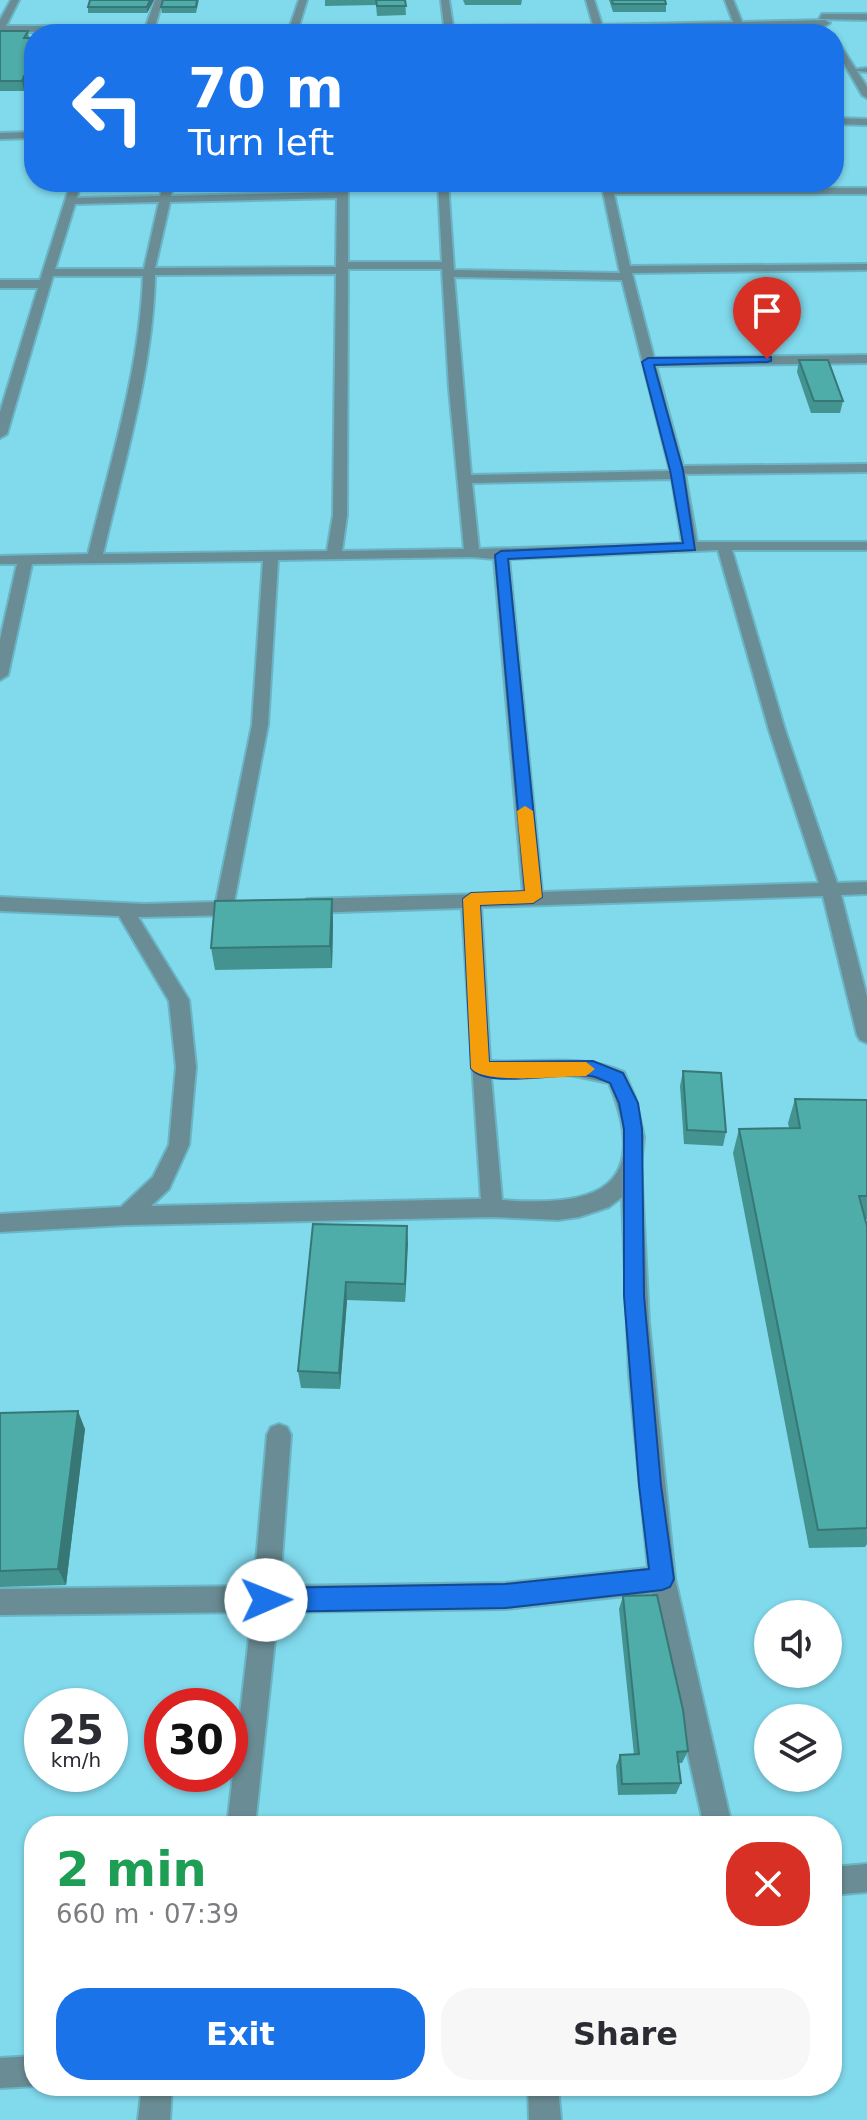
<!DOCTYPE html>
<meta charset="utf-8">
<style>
body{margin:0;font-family:"DejaVu Sans",sans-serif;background:#f7f7f7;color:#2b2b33;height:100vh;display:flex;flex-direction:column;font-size:30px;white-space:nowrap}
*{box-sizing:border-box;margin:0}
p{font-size:26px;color:#7c7c81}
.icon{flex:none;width:44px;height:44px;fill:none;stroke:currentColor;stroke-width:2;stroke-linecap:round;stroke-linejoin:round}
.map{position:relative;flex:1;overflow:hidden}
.details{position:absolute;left:24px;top:1816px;width:818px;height:280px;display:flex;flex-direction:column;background:#fff;border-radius:32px;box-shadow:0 2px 6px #0004}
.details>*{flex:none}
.top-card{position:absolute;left:24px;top:24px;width:820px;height:168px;border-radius:32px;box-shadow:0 2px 6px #0004;background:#1a73e8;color:#fff;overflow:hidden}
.fabs{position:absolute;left:754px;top:1600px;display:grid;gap:16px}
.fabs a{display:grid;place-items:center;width:88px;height:88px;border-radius:50%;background:#fff;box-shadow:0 2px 6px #0004;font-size:40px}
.speed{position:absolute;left:24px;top:1688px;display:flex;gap:16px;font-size:40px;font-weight:700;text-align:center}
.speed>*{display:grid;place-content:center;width:104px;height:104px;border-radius:50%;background:#fff;box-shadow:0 2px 6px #0004;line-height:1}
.speed small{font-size:20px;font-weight:400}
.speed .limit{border:12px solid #d22;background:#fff;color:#111}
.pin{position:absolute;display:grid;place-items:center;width:68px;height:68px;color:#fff;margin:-82px -34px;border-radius:50% 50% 50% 0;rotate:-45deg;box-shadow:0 0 8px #0007}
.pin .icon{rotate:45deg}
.me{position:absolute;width:88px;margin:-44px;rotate:89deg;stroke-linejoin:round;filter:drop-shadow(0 0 6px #0008)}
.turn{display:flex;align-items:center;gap:28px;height:168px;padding:0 32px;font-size:36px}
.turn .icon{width:104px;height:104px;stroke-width:2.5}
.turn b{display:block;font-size:56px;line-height:68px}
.round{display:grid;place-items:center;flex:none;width:84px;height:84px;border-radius:32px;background:#f7f7f7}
.headline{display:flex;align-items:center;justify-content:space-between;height:136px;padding:0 32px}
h1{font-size:48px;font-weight:700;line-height:60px;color:#1e9e55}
.button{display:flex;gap:16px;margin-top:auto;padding:16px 32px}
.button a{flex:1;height:92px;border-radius:32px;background:#1a73e8;color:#fff;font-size:32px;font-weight:700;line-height:92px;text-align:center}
.button a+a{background:#f7f7f7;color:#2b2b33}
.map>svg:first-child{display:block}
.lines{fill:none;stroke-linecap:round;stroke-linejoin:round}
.lane-casing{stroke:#6ab5c5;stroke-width:4}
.street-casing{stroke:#6ab5c5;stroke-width:4}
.lane{fill:#6a8c94;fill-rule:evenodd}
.street{fill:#6a8c94;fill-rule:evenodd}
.wall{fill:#439491}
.shaded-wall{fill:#377876}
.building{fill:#4eaca9;stroke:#377876;stroke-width:2}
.route{fill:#1a73e8;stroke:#114b97;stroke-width:2}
.slow{fill:#f59e0b}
</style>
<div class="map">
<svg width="867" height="2120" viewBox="0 0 867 2120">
<rect width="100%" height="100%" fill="#81d9ec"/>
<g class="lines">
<!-- lane casing -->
<g class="lane-casing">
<polygon id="lane" points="867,68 867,72 850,70"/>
</g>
<!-- street casing -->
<g class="street-casing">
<g id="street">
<path d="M 11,0 L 19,0 L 6,26 L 146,26 L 155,0 L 163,0 L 155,26 L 290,26 L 299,0 L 307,0 L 299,26 L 444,26 L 441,0 L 449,0 L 453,26 L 593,25 L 586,0 L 594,0 L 602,25 L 733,22 L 725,0 L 733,0 L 742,22 L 825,20 L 830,23 L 825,26 C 551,31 269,32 0,32 L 0,20 Z"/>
<polygon points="822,14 867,14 867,20 819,19"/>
<polygon points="834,35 867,87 867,98 862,95 834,46"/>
<polygon points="834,118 867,119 867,125 834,124"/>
<polygon points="34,132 34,138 0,139 0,133"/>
<path d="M 71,182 L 81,182 L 77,198 L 160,196 L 164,182 L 174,182 L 171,196 L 337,192 L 338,182 L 348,182 L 348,262 L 442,262 L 438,182 L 448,182 L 454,270 L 620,273 L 601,182 L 611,182 L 613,188 L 867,188 L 867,194 L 614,194 L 630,266 L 867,264 L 867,270 L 632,273 L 654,358 L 867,355 L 867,363 L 656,366 L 683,466 L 867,464 L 867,472 L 685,474 L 697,542 L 867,542 L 867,550 L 732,550 L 785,730 L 837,883 L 867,882 L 867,894 L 841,895 L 867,997 L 867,1043 L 860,1040 L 857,1035 L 823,896 L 481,907 L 490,1061 C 536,1064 580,1053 624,1072 L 635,1097 L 644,1137 L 641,1164 L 649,1323 L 675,1579 L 732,1826 L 704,1826 L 652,1593 L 505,1609 L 278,1612 L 255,1826 L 227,1826 L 252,1612 L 0,1615 L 0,1589 L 254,1586 L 267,1435 L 271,1427 L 279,1424 L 287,1427 L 291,1435 L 280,1586 L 505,1583 L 648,1568 L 629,1374 L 622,1197 L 609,1207 L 579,1217 L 558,1220 L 492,1217 L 126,1225 L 0,1232 L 0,1214 L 121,1207 L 153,1177 L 169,1145 L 176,1067 L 169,1001 L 119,916 L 0,911 L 0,897 L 144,904 L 216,902 L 252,725 L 263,561 L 32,564 L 8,675 L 0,680 L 0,640 L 17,564 L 0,564 L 0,556 L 88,554 C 110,463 140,370 143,276 L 53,276 L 7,434 L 0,438 L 0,412 L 38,288 L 0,288 L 0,280 L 40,280 ZM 337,198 L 336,267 L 155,268 L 170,202 ZM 159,202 L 144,269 L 55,269 L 75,204 ZM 348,269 L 442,269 L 449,388 L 464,549 L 342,551 L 347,515 ZM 336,274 L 333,515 L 327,551 L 103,554 C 124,463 153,369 155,275 ZM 454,277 L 622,280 L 670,471 L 471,475 ZM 672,479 L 682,543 L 479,549 L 472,483 ZM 718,550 L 769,730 L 819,883 L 542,892 L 509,559 ZM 472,557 L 494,559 L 523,893 L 307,899 L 298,906 L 307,913 L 462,908 L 481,1199 L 151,1206 L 169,1189 L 189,1145 L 196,1067 L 189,1000 L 138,917 L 239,915 L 248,908 L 246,903 L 234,902 L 268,725 L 278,560 ZM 570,1075 L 609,1083 C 653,1190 595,1207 502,1200 L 491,1077 Z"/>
<path d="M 499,182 L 530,182 C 523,187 506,187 499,182 Z"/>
<polygon points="867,1864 867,1892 832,1895 832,1867"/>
<polygon points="34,2056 35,2086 0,2088 0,2058"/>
<polygon points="142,2086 172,2086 170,2120 138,2120"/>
<polygon points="528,2086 558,2086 561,2120 529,2120"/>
</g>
</g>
<!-- lane -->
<use href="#lane" class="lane"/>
<!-- street -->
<use href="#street" class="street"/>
</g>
<!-- wall -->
<g class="wall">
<polygon points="154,0 147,13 88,13 88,7"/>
<polygon points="199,0 196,13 162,13 161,7"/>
<polygon points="325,0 405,0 406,15 377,16 376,5 325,6"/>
<polygon points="463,0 522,0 521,5 465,5"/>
<polygon points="609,0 665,0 666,4 666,12 613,12"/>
<polygon points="0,31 28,31 29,38 34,38 34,85 26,85 24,91 0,91"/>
<polygon points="799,360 843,401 840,413 811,413 797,372"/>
<polygon points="332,899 333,922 332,968 215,970 211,948"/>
<polygon points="683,1071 726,1132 723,1146 684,1144 680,1086"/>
<polygon points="795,1099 867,1100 867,1219 865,1219 867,1544 865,1547 809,1548 733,1153 739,1129 789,1128 788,1123"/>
<polygon points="313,1224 407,1226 405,1302 347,1300 340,1389 301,1388 298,1371"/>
<polygon points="0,1413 85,1429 66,1585 0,1587"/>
<polygon points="623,1596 688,1751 682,1763 679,1763 681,1783 676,1794 618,1795 616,1766 620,1755 634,1755 619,1609"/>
</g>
<!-- shaded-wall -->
<g class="shaded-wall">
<polygon points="150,0 154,0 147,13 147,7"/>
<polygon points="24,76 26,85 24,91 22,81"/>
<polygon points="332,899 333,922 332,968 330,946"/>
<polygon points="407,1226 408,1244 405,1302 405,1284"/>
<polygon points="346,1282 347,1300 340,1389 339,1373"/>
<polygon points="78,1411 85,1429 66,1585 58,1569"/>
</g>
<!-- building -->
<g class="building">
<polygon points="90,0 150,0 147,7 88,7"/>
<polygon points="163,0 197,0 196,7 161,7"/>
<polygon points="376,0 405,0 406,6 377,6"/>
<polygon points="612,0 665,0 666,4 613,4"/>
<polygon points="0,31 28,31 24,38 34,38 34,76 24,76 22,81 0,81"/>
<polygon points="799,360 828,360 843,401 814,401"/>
<polygon points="332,899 330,946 211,948 215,901"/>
<polygon points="683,1071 721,1073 726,1132 687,1130"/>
<polygon points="795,1099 867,1100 867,1196 859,1196 867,1226 867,1528 818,1530 739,1129 800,1128"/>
<polygon points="313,1224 407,1226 405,1284 346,1282 339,1373 298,1371"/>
<polygon points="78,1411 58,1569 0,1571 0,1413"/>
<polygon points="657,1595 683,1710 688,1751 677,1752 681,1783 622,1784 620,1755 639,1754 623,1596"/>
</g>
<!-- route -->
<path class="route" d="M 771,357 L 771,361 L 767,362 L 654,365 L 683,470 L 695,550 L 508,559 L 542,897 L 533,903 L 480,905 L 489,1062 L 593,1061 L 623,1073 L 638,1103 L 642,1129 L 644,1296 L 661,1485 L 674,1579 L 670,1587 L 662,1590 L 505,1608 L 266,1612 L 258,1608 L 255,1600 L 258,1592 L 266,1588 L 505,1584 L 649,1569 L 639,1485 L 624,1296 L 624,1129 L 619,1103 L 610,1083 C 604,1081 597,1077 591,1076 C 566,1071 485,1090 471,1068 L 463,899 L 471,893 L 525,891 L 495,555 L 501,551 L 683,543 L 670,470 L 642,362 L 648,358 Z"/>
<!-- slow -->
<path class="slow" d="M 525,806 L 533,811 L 542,897 L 533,903 L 480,905 L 489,1062 L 586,1062 L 595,1069 L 586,1076 C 563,1076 483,1085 471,1068 L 463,899 L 471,893 L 525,891 L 517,811 Z"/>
</svg>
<div class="fabs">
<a><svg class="icon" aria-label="sound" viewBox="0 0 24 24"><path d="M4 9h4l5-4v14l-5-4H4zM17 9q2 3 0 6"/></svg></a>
<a><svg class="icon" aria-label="layers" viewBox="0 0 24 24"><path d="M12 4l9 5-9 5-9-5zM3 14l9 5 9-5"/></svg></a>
</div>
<div class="speed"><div>25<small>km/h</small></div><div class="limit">30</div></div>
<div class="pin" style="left:767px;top:359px;background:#d93025"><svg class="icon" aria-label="arrive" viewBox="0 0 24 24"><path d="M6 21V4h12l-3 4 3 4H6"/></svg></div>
<svg class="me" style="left:266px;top:1600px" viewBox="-20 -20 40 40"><circle r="19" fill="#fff"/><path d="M0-13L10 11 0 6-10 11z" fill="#1a73e8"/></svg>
<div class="top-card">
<div class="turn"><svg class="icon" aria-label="left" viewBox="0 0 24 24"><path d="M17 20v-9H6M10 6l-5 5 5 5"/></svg><div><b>70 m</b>Turn left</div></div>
</div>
<section class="details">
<div class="headline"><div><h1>2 min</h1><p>660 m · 07:39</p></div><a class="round" style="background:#d93025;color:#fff"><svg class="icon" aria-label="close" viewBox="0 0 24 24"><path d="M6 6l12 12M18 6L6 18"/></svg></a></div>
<div class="button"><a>Exit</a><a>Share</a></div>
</section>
</div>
